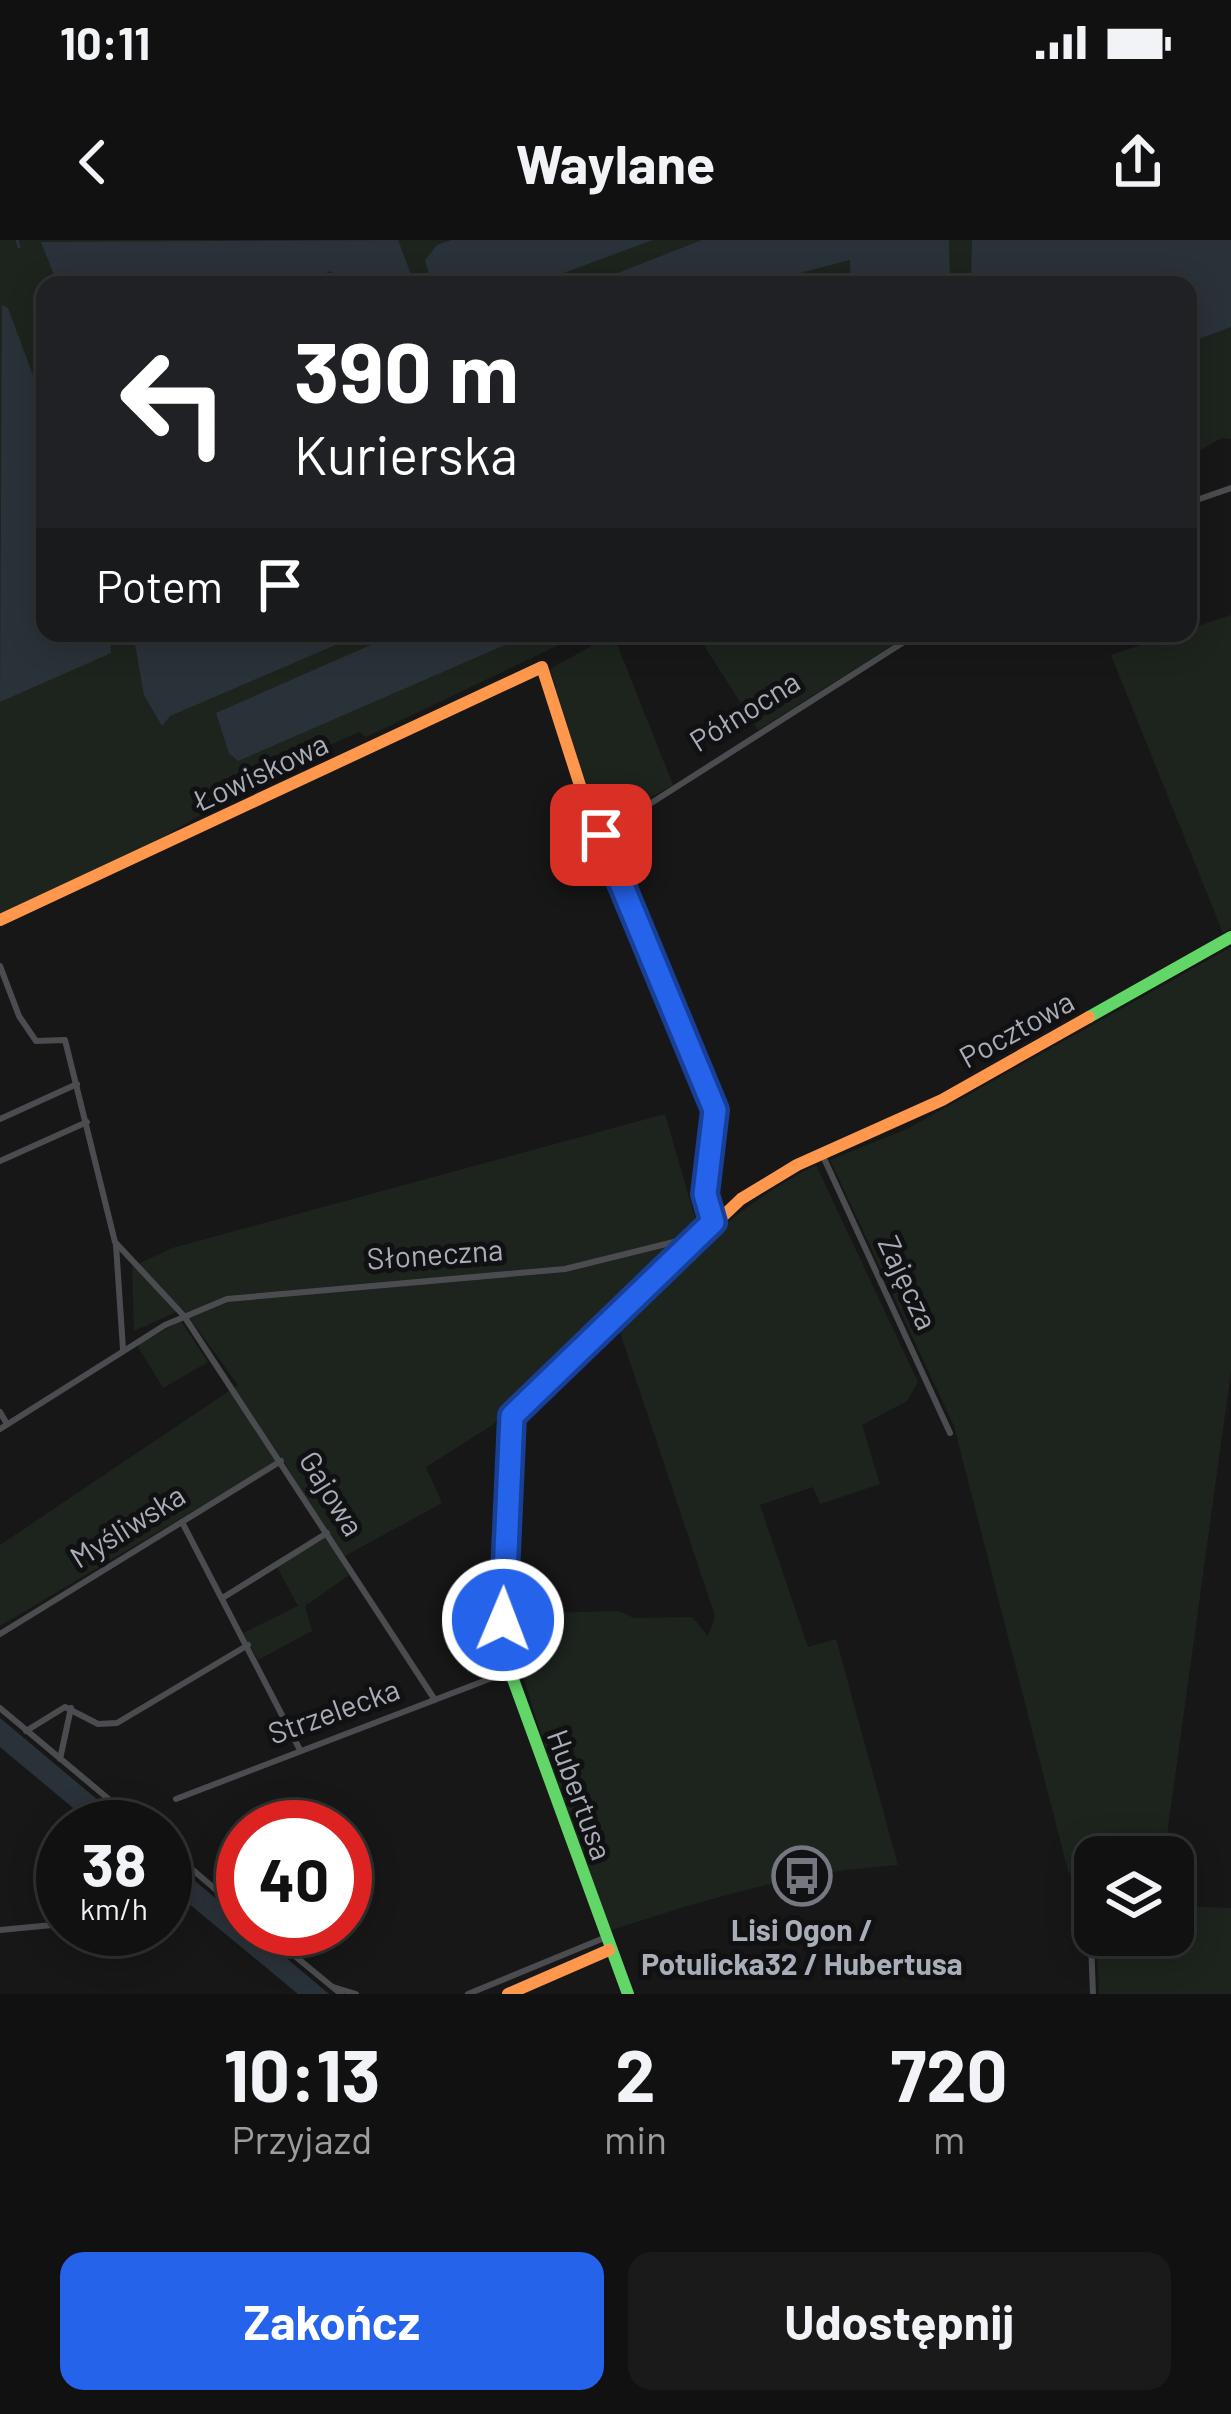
<!DOCTYPE html>
<html lang="pl">
<meta charset="utf-8">
<style>
body{margin:0;font-family:Barlow,sans-serif;background:#1a1a1a;color:#f1f3f6;height:100vh;display:flex;flex-direction:column;font-size:45px;white-space:nowrap}
*{box-sizing:border-box;margin:0}
p{font-size:39px;color:#9c9d9f}
.icon{flex:none;width:66px;height:66px;fill:none;stroke:currentColor;stroke-width:2;stroke-linecap:round;stroke-linejoin:round}
.map{position:relative;height:1754px;overflow:hidden}
.drawer{display:flex;flex-direction:column;background:#111;flex:1}
.drawer>*{flex:none}
.top-card{position:absolute;left:36px;top:36px;width:1161px;height:366px;border-radius:24px;box-shadow:0 6px 30px #0003,0 0 0 3px #303131;background:#202124;color:#fff;overflow:hidden}
.controls{position:absolute;left:1074px;top:1596px;display:grid;gap:24px}
.controls a{display:grid;place-items:center;width:120px;height:120px;border-radius:24px;background:#111;box-shadow:0 6px 30px #0003,0 0 0 3px #303131;font-size:60px}
.speed{position:absolute;left:36px;top:1560px;display:flex;gap:24px;font-size:60px;font-weight:700;text-align:center}
.speed>*{display:grid;place-content:center;width:156px;height:156px;border-radius:50%;background:#111;box-shadow:0 6px 30px #0003,0 0 0 3px #303131;line-height:1}
.speed small{font-size:30px;font-weight:400}
.speed .limit{border:18px solid #d22;background:#fff;color:#111}
.pin{position:absolute;display:grid;place-items:center;width:102px;height:102px;color:#fff;margin:-51px;border-radius:24px;box-shadow:0 6px 18px #0006}
.me{position:absolute;width:132px;margin:-66px;rotate:1deg;stroke-linejoin:round;filter:drop-shadow(0 0 9px #0008)}
.turn{display:flex;align-items:center;gap:42px;height:252px;padding:0 60px;font-size:54px}
.turn .icon{width:156px;height:156px;stroke-width:2.5}
.turn b{display:block;font-size:84px;line-height:102px}
.then{display:flex;align-items:center;height:114px;padding:0 60px;background:#0003;gap:24px;font-size:45px}
.eta{display:flex;justify-content:space-evenly;align-items:center;height:204px;text-align:center}
.eta b{font-size:72px;font-weight:700;line-height:84px}
.button{display:flex;gap:24px;margin-top:auto;padding:24px 60px}
.button a{flex:1;height:138px;border-radius:24px;background:#2563eb;color:#fff;font-size:48px;font-weight:700;line-height:138px;text-align:center}
.button a+a{background:#1a1a1a;color:#f1f3f6}
.status{display:flex;justify-content:space-between;align-items:center;height:84px;padding:0 60px;background:#111;direction:ltr}
.status svg{height:33px;fill:currentColor}
header{display:flex;justify-content:space-between;align-items:center;height:156px;padding:0 60px;background:#111;font-size:54px;font-weight:700}
.map>svg:first-child{display:block}
.green{fill:#1d241e}
.water{fill:#2a3239}
.lines{fill:none;stroke-linecap:round;stroke-linejoin:round}
.stream{stroke:#2a3239;stroke-width:3}
.street{stroke:#4b4c50;stroke-width:6}
.fast{stroke:#63d668;stroke-width:12}
.slow{stroke:#ff974d;stroke-width:12}
.route-casing{stroke:#184099;stroke-width:30}
.route{stroke:#2563eb;stroke-width:21}
.labels{text-anchor:middle;stroke-width:10;stroke-linejoin:round;paint-order:stroke}
.street-label{font-size:30px;fill:#a8adb8;stroke:#111113}
.poi-label{font-size:30px;font-weight:bold;fill:#a8adb8;stroke:#111113}
</style>
<div class="status"><b>10:11</b><svg viewBox="0 0 49 12"><path d="M0 12V9h3v3zM5 12V6h3v6zM10 12V3h3v9zM15 12V0h3v12zM26 1h20v11H26zM47 4h2v5h-2z"/></svg></div>
<header><svg class="icon" aria-label="back" viewBox="0 0 24 24"><path d="M15 5l-7 7 7 7"/></svg>Waylane<svg class="icon" aria-label="share" viewBox="0 0 24 24"><path d="M12 15V3M7 8l5-5 5 5M5 13v7h14v-7"/></svg></header>
<div class="map">
<svg width="1231" height="1754" viewBox="0 0 1231 1754">
<rect width="100%" height="100%" fill="#171717"/>
<!-- green -->
<g class="green">
<polygon points="0,0 1231,0 1231,199 1222,198 1188,217 1188,45 45,45 45,393 584,393 366,497 359,492 294,521 147,606 0,680"/>
<polygon points="1231,375 1231,688 1223,693 1111,415"/>
<polygon points="696,393 912,393 758,490"/>
<polygon points="613,394 673,545 622,574 593,572 550,429"/>
<polygon points="1231,707 1231,1131 1164,1617 1095,1617 1095,1640 1077,1640 1068,1631 954,1186 830,920 909,888"/>
<polygon points="665,874 698,988 514,1156 494,1184 426,1227 442,1263 343,1317 352,1333 305,1366 312,1391 258,1420 243,1393 298,1366 276,1325 326,1293 282,1218 0,1386 0,1305 238,1145 183,1069 134,1091 132,1027 172,1008"/>
<path d="M 816,925 L 918,1142 L 907,1161 L 862,1185 L 880,1244 L 820,1264 L 813,1247 L 760,1265 L 808,1407 L 836,1399 L 898,1625 C 791,1632 704,1660 602,1693 L 504,1374 L 618,1371 L 634,1378 L 692,1377 L 708,1396 L 715,1376 L 617,1083 C 680,1023 738,964 816,925 Z"/>
<polygon points="181,1081 208,1122 163,1148 137,1105"/>
<polygon points="1173,1666 1231,1668 1231,1754 1099,1754 1096,1695 1173,1695"/>
</g>
<!-- water -->
<g class="water">
<polygon points="398,0 415,45 338,45 331,31 293,45 58,45 41,2"/>
<polygon points="451,0 653,0 531,45 432,45 425,20 437,5"/>
<polygon points="702,0 949,0 950,45 851,45 850,20 796,34 790,45 587,45"/>
<polygon points="972,0 1231,0 1231,87 1188,103 1188,45 971,45"/>
<polygon points="2,65 8,68 45,168 45,393 110,393 111,413 0,462"/>
<polygon points="133,393 363,393 170,476 162,486 144,455"/>
<polygon points="398,393 520,393 521,398 238,521 229,513 216,473"/>
<polygon points="0,1478 130,1587 96,1587 0,1507"/>
<polygon points="165,1616 243,1681 243,1689 252,1689 329,1754 298,1754 165,1644"/>
</g>
<g class="lines">
<!-- stream -->
<polyline class="stream" points="17,0 19,7"/>
<!-- street -->
<g class="street">
<polyline points="1188,263 1231,248"/>
<polyline points="601,595 918,393"/>
<polyline points="0,726 19,776 36,801 65,800 115,1002 184,1076 435,1460"/>
<polyline points="0,879 77,844"/>
<polyline points="822,914 950,1193"/>
<polyline points="0,921 87,882"/>
<polyline points="116,1005 123,1109"/>
<polyline points="0,1172 7,1184"/>
<polyline points="0,1189 165,1085 227,1059 565,1029 678,1001 690,1003"/>
<polyline points="182,1282 299,1508"/>
<polyline points="224,1357 327,1293"/>
<polyline points="0,1394 281,1221"/>
<polyline points="0,1468 142,1587"/>
<polyline points="26,1491 65,1467 98,1484 117,1483 248,1405"/>
<polyline points="60,1519 71,1468"/>
<polyline points="176,1559 510,1431"/>
<polyline points="165,1606 243,1673"/>
<polyline points="1089,1648 1093,1754"/>
<polyline points="262,1689 341,1754"/>
<polyline points="0,1690 63,1684"/>
<polyline points="333,1747 356,1754"/>
<polyline points="468,1754 604,1698"/>
</g>
<!-- fast -->
<g class="fast">
<polyline points="1089,777 1231,697"/>
<polyline points="696,823 715,870 705,954 713,982"/>
<polyline points="517,1171 512,1176 503,1380 510,1431 628,1754"/>
</g>
<!-- slow -->
<g class="slow">
<polyline points="0,680 542,427 593,586 608,606 696,823"/>
<polyline points="517,1171 741,959 797,925 942,860 1089,777"/>
<polyline points="508,1754 609,1710"/>
</g>
</g>
<g class="lines">
<!-- route casing -->
<g class="route-casing">
<polyline id="route" points="503,1380 512,1176 713,982 705,954 715,870 601,595"/>
</g>
<!-- route -->
<use href="#route" class="route"/>
</g>
<!-- icons -->
<defs>
<g id="bus-ring" transform="scale(3)"><circle r="9.5" fill="#111113" stroke="#757880" stroke-width="1.5"/><path d="M-5-6H5V4H4V6H2V4H-2V6H-4V4H-5ZM-3.5-4V0h7V-4ZM-3.5 1.2v1.5H-2V1.2ZM2 1.2v1.5H3.5V1.2Z" fill="#757880"/></g>
</defs>
<g fill-rule="evenodd">
<use href="#bus-ring" x="802" y="1636"/>
</g>
<g class="labels">
<!-- street labels -->
<g class="street-label">
<text transform="translate(745 472) rotate(-32)" y="10">Północna</text>
<text transform="translate(261 533) rotate(-25)" y="10">Łowiskowa</text>
<text transform="translate(1017 790) rotate(-29)" y="10">Pocztowa</text>
<text transform="translate(435 1015) rotate(-4)" y="10">Słoneczna</text>
<text transform="translate(907 1043) rotate(65)" y="10">Zajęcza</text>
<text transform="translate(331 1254) rotate(58)" y="10">Gajowa</text>
<text transform="translate(128 1287) rotate(-32)" y="10">Myśliwska</text>
<text transform="translate(334 1472) rotate(-20)" y="10">Strzelecka</text>
<text transform="translate(579 1555) rotate(70)" y="10">Hubertusa</text>
</g>
<!-- poi labels -->
<g class="poi-label">
<text x="802" y="1701">Lisi Ogon /<tspan x="802" dy="34">Potulicka32 / Hubertusa</tspan></text>
</g>
</g>
</svg>
<div class="controls">
<a><svg class="icon" aria-label="layers" viewBox="0 0 24 24"><path d="M12 4l9 5-9 5-9-5zM3 14l9 5 9-5"/></svg></a>
</div>
<div class="speed"><div>38<small>km/h</small></div><div class="limit">40</div></div>
<div class="pin" style="left:601px;top:595px;background:#d93025"><svg class="icon" aria-label="arrive" viewBox="0 0 24 24"><path d="M6 21V4h12l-3 4 3 4H6"/></svg></div>
<svg class="me" style="left:503px;top:1380px" viewBox="-20 -20 40 40"><circle r="17" fill="#2563eb" stroke="#fff" stroke-width="3"/><path d="M0-11L8 9 0 5-8 9z" fill="#fff"/></svg>
<div class="top-card">
<div class="turn"><svg class="icon" aria-label="left" viewBox="0 0 24 24"><path d="M17 20v-9H6M10 6l-5 5 5 5"/></svg><div><b>390 m</b>Kurierska</div></div>
<div class="then">Potem<svg class="icon" aria-label="arrive" viewBox="0 0 24 24"><path d="M6 21V4h12l-3 4 3 4H6"/></svg></div>
</div>
</div>
<section class="drawer">
<div class="eta">
<div><b>10:13</b><p>Przyjazd</p></div>
<div><b>2</b><p>min</p></div>
<div><b>720</b><p>m</p></div>
</div>
<div class="button"><a>Zakończ</a><a>Udostępnij</a></div>
</section>
